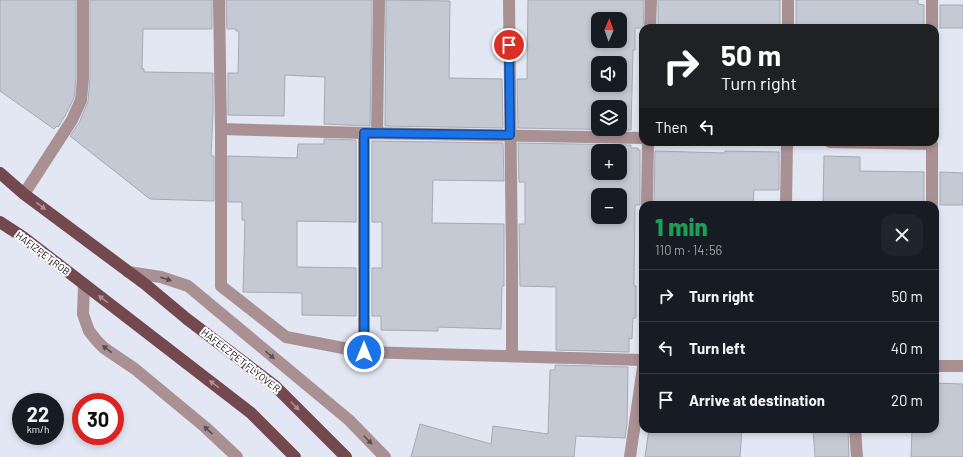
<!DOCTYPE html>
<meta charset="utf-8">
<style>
body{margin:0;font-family:Barlow,sans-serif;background:#20242c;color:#f1f3f6;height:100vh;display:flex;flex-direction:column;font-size:15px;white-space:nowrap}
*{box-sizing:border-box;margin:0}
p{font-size:13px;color:#9ea1a6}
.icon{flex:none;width:22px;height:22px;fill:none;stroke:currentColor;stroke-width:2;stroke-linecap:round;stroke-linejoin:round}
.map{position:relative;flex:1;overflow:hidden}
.side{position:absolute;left:639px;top:201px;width:300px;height:232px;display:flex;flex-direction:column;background:#171b24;border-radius:12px;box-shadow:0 2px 6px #0003}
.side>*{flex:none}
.guide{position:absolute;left:639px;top:24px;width:300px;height:122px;border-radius:12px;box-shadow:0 2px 6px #0003;background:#202124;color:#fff;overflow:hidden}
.needle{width:26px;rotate:2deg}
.buttons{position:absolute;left:591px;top:12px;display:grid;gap:8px}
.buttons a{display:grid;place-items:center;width:36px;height:36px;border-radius:8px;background:#171b24;box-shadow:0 2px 6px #0003;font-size:20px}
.speed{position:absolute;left:12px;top:393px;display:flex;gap:8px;font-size:20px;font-weight:700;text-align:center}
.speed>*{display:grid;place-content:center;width:52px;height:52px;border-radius:50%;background:#171b24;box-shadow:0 2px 6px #0003;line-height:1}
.speed small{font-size:10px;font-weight:400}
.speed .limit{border:6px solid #d22;background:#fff;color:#111}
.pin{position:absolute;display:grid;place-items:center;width:34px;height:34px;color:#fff;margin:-17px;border:2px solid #fff;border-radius:50%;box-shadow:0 1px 4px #0007}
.me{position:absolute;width:44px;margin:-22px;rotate:0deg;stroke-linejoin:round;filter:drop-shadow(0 0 3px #0008)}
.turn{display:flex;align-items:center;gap:14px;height:84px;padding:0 16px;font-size:18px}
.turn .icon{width:52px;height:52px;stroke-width:2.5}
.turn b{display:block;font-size:28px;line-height:34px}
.then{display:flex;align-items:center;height:38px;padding:0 16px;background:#0003;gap:8px;font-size:15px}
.round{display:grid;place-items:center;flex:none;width:42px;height:42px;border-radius:12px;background:#20242c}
.headline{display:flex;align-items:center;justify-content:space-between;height:68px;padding:0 16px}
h1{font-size:24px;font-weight:800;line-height:30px;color:#1e9e55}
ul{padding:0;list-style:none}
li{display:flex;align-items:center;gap:12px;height:52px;padding:0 16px;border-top:1px solid #363941}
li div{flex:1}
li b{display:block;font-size:15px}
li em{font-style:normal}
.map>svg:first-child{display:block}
.building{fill:#c4c9d4;stroke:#a5a9b4;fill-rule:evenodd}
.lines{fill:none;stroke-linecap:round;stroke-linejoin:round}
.minor{stroke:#a99093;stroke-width:12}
.major{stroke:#73484e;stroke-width:12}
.oneway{fill:#ab9195}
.oneway2{fill:#5a4e52}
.route-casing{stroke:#114b97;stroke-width:10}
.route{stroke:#1a73e8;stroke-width:7}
.labels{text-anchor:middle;stroke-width:4;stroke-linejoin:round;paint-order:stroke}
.street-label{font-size:10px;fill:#0b0d10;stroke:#fff}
</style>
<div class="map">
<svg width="963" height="457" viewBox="0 0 963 457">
<rect width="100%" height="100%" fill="#e3e7f3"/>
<!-- building -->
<g class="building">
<polygon points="0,0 76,0 76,78 74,98 65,116 58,127 57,126 54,129 0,91"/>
<polygon points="90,0 212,0 212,29 143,29 142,69 144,69 144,72 213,73 213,115 211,156 214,156 214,201 150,199 70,136 79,123 88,101 90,78"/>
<polygon points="226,0 372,0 370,126 324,124 325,77 285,75 284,116 228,115 228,73 238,73 239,31 236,31 236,29 227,29"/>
<polygon points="386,0 450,1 449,78 502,79 503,128 385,126"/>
<path d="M 528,0 L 644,0 L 643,28 L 635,28 L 635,50 L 633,50 L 631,130 L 518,128 L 517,79 L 527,79 ZM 598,19 L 620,19 L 620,41 L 598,41 ZM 598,63 L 620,63 L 620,85 L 598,85 ZM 598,107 L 620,107 L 620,129 L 598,129 Z"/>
<rect x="658" y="0" width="122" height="28"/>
<polygon points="796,0 918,0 918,4 924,5 924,28 796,28"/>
<rect x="940" y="5" width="23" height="23"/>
<polygon points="324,139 356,140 356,222 297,221 297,267 356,268 356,316 302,315 302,293 243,292 245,220 242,220 242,202 228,202 228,156 297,158 298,144 324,144"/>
<polygon points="372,141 503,143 504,181 433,180 432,223 504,224 504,286 502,286 501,329 438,327 438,331 381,330 381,316 372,316 372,268 382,268 382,222 372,222"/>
<path d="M 518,143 L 631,145 L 631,148 L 638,148 L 638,150 L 640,150 L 640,205 L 635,205 L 634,286 L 636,286 L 636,318 L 633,318 L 632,339 L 629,338 L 629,352 L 556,350 L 556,287 L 520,286 L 519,224 L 525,224 L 525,182 L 519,182 ZM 598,151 L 620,151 L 620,173 L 598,173 ZM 598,195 L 620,195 L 620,217 L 598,217 Z"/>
<polygon points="655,151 725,153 725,151 779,152 779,190 754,190 753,205 654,205"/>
<polygon points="824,156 860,157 860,171 924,172 924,205 823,205"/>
<polygon points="940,172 963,173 963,205 940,205"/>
<polygon points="555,365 628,367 627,424 625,438 576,436 574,457 411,457 420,424 491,444 493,426 548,434 550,370 555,370"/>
<polygon points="935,383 963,384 963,457 911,457 912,429 935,429"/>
<polygon points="649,429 742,429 740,457 645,457"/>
<polygon points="813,429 848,429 849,457 815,457"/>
</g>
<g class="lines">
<!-- minor -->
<g class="minor">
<polyline points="219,0 221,129 364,133"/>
<polyline points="509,0 512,263 512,356"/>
<polyline points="932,0 932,28"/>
<polyline points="650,28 651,0"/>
<polyline points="788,28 788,0"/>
<polyline points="221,129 221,286 286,337 364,352 643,360"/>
<polyline points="377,133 379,0"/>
<polyline points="830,142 932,144 932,205"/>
<polyline points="24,194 72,120 81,100 83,78 83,0"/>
<polyline points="647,205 648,142"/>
<polyline points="786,205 787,142"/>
<polyline points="128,272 161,277 188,286 349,420 385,457"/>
<polyline points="84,284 83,314 89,331 97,341 104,348 135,369 205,427 237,457"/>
<polyline points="364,352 364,133 643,138"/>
<polyline points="935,366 963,366"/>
<polyline points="855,429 857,457"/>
<polyline points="630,457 643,367"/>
</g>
<!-- major -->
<g class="major">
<polyline points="0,173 24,194 145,284 187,319 275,386 346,457"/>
<polyline points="0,222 23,237 251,413 295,457"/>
</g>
</g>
<!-- one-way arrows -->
<defs><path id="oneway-solid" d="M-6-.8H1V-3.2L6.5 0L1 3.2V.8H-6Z"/></defs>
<g class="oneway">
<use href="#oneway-solid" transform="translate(41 206) rotate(37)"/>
<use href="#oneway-solid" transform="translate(103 299) rotate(-143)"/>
<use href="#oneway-solid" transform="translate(214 384) rotate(-142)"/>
<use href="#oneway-solid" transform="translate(295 406) rotate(45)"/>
</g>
<g class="oneway2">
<use href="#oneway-solid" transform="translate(166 279) rotate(18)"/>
<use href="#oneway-solid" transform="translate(107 349) rotate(-143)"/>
<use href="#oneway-solid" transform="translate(270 355) rotate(40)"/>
<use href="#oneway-solid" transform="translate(208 430) rotate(-137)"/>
<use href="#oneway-solid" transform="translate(368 440) rotate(46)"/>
</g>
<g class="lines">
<!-- route casing -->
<g class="route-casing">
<polyline id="route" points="364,352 364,133 510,135 509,45"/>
</g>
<!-- route -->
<use href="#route" class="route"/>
</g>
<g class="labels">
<!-- street labels -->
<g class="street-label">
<text transform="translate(43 253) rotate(37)" y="4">HAFIZPET ROB</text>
<text transform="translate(241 360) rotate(38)" y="4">HAFEEZPET FLYOVER</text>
</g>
</g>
</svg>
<div class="buttons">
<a><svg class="needle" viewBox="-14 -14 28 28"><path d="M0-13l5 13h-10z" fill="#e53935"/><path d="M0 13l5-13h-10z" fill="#9ea1a6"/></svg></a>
<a><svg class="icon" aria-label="sound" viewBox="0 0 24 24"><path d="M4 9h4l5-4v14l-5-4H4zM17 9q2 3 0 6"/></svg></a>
<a><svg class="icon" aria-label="layers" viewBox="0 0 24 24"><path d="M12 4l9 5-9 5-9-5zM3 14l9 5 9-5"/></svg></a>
<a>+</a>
<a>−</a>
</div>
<div class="speed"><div>22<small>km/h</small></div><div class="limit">30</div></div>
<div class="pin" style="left:509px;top:45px;background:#d93025"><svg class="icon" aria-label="arrive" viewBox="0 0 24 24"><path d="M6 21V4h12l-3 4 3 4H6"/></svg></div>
<svg class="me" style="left:364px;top:352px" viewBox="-20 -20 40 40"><circle r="17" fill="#1a73e8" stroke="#fff" stroke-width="3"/><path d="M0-11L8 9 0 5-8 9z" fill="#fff"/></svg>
<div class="guide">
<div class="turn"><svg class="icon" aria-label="right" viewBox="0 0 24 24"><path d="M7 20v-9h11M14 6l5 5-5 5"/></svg><div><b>50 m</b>Turn right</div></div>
<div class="then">Then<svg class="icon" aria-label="left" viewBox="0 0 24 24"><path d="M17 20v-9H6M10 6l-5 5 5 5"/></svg></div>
</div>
<section class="side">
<div class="headline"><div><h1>1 min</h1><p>110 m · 14:56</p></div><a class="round"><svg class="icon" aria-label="close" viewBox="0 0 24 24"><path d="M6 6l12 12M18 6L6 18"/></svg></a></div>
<ul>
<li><svg class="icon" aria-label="right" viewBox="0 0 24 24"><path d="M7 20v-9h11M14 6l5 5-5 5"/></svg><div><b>Turn right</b></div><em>50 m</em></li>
<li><svg class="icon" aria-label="left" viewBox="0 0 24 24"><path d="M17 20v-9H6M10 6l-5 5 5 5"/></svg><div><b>Turn left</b></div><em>40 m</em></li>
<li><svg class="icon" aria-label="arrive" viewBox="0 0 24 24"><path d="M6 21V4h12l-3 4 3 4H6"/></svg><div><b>Arrive at destination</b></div><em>20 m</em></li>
</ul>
</section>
</div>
